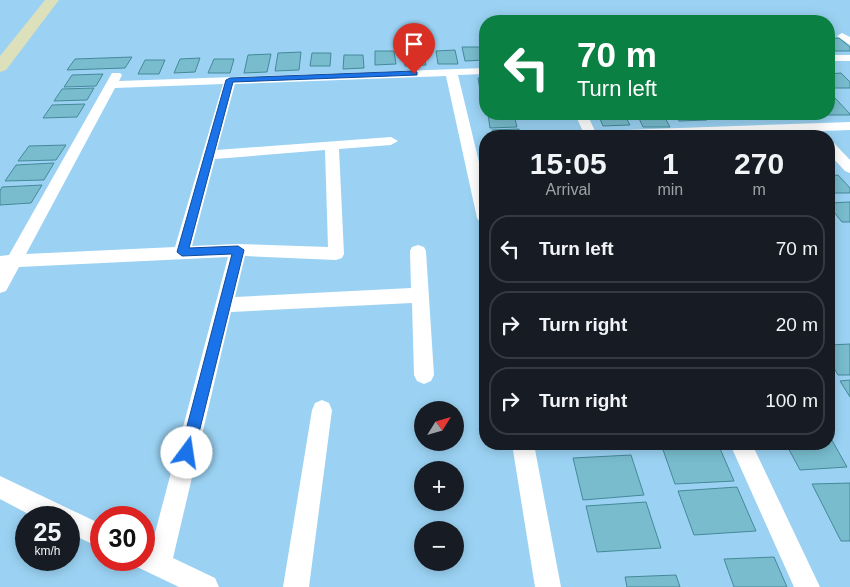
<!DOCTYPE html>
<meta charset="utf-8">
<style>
body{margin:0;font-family:Arial,sans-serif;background:#20242c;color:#f1f3f6;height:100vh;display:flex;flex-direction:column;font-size:19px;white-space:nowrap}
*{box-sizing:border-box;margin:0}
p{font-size:16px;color:#9ea1a6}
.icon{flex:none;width:28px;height:28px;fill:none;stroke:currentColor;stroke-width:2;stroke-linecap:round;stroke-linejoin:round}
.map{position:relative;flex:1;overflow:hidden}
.sheet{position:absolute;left:479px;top:130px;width:356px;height:320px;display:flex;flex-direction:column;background:#171b24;border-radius:20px;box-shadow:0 2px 12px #0003}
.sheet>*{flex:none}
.banner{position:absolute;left:479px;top:15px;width:356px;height:105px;border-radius:20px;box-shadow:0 2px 12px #0003;background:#0b8043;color:#fff;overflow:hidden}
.needle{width:32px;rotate:53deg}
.tools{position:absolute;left:414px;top:401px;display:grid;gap:10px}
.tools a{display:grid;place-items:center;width:50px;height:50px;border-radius:50%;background:#171b24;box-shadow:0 2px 12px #0003;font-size:25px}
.speed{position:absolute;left:15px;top:506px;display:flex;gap:10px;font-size:25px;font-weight:700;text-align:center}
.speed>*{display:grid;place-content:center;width:65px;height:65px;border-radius:50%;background:#171b24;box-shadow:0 2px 12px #0003;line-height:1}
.speed small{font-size:12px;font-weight:400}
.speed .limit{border:8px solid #d22;background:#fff;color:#111}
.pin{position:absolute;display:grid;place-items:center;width:42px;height:42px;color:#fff;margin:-51px -21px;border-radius:50% 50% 50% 0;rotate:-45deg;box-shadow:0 0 5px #0007}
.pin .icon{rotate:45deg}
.me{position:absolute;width:55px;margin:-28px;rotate:14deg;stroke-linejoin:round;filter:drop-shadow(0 0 4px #0008)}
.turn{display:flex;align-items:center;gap:18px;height:105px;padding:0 15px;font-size:22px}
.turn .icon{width:65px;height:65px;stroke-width:2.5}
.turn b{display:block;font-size:35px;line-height:42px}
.eta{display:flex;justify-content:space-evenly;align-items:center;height:85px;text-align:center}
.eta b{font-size:30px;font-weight:700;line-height:35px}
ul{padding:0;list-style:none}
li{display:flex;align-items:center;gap:15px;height:68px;margin:0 10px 8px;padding:0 5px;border:2px solid #363941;border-radius:20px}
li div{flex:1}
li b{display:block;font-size:19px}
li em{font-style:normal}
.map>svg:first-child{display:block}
.building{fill:#78bcce;stroke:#448999}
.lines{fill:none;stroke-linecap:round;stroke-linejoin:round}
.street{fill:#fff;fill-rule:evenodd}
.secondary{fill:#dce0bb;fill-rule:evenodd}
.route{fill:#1a73e8;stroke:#114b97}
</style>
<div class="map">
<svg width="850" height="587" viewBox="0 0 850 587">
<rect width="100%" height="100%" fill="#9bd2f3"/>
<!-- building -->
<g class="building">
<polygon points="839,38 850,47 850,51 835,51 829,45 829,39"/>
<polygon points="462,47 481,47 485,60 465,61"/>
<polygon points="455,50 458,64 438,64 436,51"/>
<polygon points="375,51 394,51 396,64 375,65"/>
<polygon points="301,52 299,70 275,71 278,53"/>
<polygon points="404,52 423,52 426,65 405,66"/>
<polygon points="312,53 331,53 330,66 310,66"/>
<polygon points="271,54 267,72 244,73 248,55"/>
<polygon points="344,55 363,55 364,68 343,69"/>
<polygon points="132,57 125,68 67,70 75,59"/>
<polygon points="200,58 195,72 174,73 180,59"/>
<polygon points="214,59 234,59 230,73 208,73"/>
<polygon points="145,60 165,60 159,74 138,74"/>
<polygon points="841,73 850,82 850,88 832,88 829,85 829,74"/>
<polygon points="103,74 96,86 64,87 72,75"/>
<polygon points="478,78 485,78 485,90 480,90"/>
<polygon points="94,88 87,100 54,101 62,89"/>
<polygon points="835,98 850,114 850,115 824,115 823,114 829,114 829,99"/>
<polygon points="85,104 77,117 43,118 52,105"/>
<polygon points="488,114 514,114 517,127 490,128"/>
<polygon points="598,114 624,114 630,125 603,126"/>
<polygon points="637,114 663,114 670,127 643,127"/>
<polygon points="674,114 702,114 707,120 679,121"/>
<polygon points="519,129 521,136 494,136 492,130"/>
<polygon points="66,145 56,160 18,161 29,146"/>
<polygon points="54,163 44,180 5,181 16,165"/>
<polygon points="838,175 850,188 850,193 829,193 829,176"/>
<polygon points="42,185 31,203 0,205 0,191 2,187"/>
<polygon points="850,202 850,222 842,222 829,206 829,203"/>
<polygon points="850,344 850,375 838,375 829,360 829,345"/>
<polygon points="850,380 850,397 840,381"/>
<polygon points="829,435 847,467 800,470 786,444 829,444"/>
<polygon points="661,444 718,444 734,481 675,484"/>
<polygon points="631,455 644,495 583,500 573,458"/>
<polygon points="850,483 850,541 841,541 812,484"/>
<polygon points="737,487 756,531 694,535 678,491"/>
<polygon points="646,502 661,548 597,552 586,506"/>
<polygon points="774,557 787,587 734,587 724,559"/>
<polygon points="676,575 680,587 627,587 625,577"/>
</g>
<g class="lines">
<!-- street -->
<g class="street">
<polygon points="842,33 850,37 850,45 837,36"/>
<rect x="829" y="55" width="21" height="6"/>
<path d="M 485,68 L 485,74 L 458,75 L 485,187 L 485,224 L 480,222 L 477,218 L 446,76 L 235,84 L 217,150 L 391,137 L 398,141 L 391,145 L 339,149 L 344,254 L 342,258 L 336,260 L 245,256 L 235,297 L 411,288 L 410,251 L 412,247 L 418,245 L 424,247 L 426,251 L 434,375 L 431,381 L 424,384 L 417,381 L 414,375 L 412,303 L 231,312 L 173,558 L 215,578 L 219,587 L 179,587 L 135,566 L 133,560 L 144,560 L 144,545 L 151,548 L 228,257 L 19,267 L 6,291 L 0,293 L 0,256 L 9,255 L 112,73 L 120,73 L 122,75 L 119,81 ZM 223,84 L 175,247 L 26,254 L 115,88 ZM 325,150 L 328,247 L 238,244 L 192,246 L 215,159 Z"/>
<polygon points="575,114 587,114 595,131 850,122 850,130 670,136 585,136"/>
<polygon points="829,142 834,143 850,160 850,173 845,171 829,154"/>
<polygon points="322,400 329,403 332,410 309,587 283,587 312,410 315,403"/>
<polygon points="512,444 534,444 561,587 535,587"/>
<polygon points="730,444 752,444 820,587 794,587"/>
<polygon points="0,476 101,524 101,548 69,533 69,518 36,518 0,499"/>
</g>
<!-- secondary -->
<polygon class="secondary" points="45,0 59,0 6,70 0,72 0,56"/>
</g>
<!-- route -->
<polygon class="route" points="414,71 417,72 417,75 233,82 189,248 238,246 244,250 194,453 192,458 187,460 182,458 180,453 232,254 182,256 177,252 226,80 230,78"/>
</svg>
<div class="tools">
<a><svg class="needle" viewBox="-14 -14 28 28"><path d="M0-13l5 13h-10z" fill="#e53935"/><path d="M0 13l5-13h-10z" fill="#9ea1a6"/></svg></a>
<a>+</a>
<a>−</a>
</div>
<div class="speed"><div>25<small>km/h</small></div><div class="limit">30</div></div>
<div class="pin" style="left:414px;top:74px;background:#d93025"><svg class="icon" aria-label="arrive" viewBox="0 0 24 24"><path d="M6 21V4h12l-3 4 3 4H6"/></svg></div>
<svg class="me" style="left:187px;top:453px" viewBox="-20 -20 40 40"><circle r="19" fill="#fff"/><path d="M0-13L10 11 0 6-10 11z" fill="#1a73e8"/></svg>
<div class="banner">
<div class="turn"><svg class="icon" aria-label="left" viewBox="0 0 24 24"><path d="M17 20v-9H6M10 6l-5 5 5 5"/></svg><div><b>70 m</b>Turn left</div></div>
</div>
<section class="sheet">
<div class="eta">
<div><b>15:05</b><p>Arrival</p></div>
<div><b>1</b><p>min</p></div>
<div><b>270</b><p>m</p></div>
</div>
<ul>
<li><svg class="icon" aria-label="left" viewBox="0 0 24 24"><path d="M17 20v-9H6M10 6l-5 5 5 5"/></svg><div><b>Turn left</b></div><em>70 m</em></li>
<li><svg class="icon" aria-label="right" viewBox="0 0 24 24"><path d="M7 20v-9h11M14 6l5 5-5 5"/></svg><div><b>Turn right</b></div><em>20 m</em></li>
<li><svg class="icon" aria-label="right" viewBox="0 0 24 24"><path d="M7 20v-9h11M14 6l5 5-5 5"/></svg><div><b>Turn right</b></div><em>100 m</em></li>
</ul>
</section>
</div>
